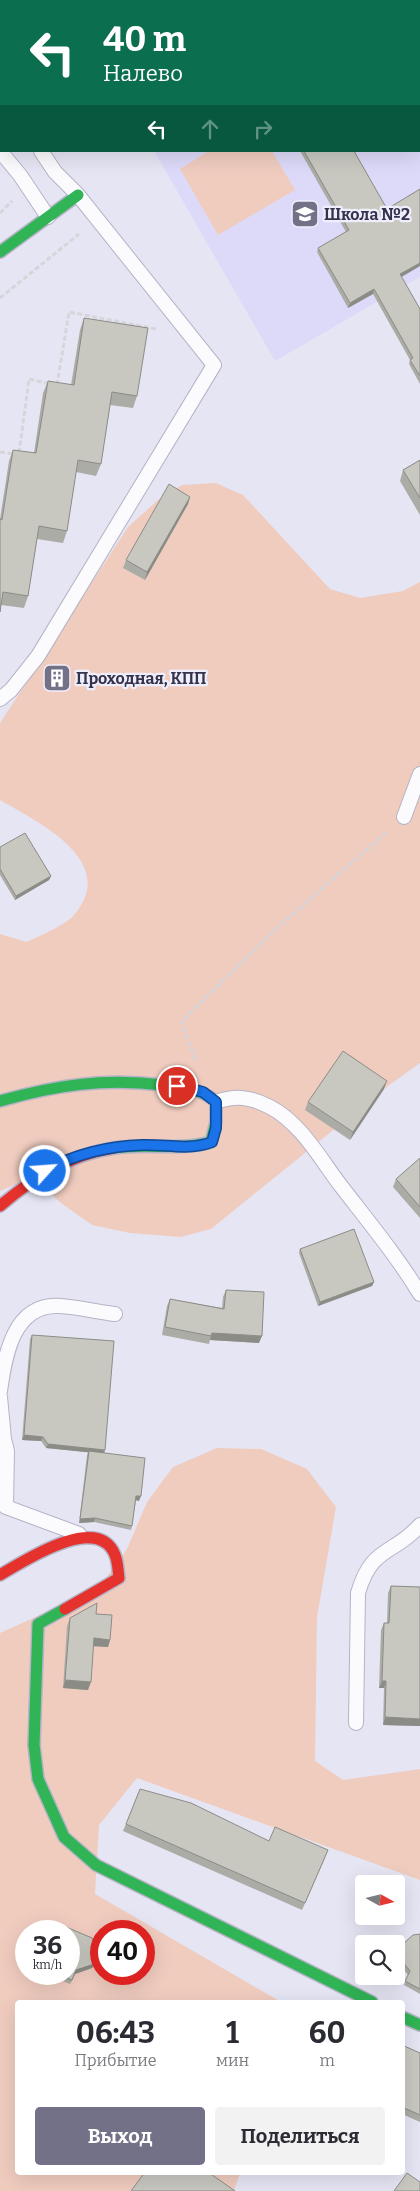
<!DOCTYPE html>
<html lang="ru">
<meta charset="utf-8">
<style>
body{margin:0;font-family:Bitter,serif;background:#f2f2f3;color:#2b2b33;height:100vh;display:flex;flex-direction:column;font-size:19px;white-space:nowrap}
*{box-sizing:border-box;margin:0}
p{font-size:16px;color:#7c7c81}
.icon{flex:none;width:28px;height:28px;fill:none;stroke:currentColor;stroke-width:2;stroke-linecap:round;stroke-linejoin:round}
.map{position:relative;flex:1;overflow:hidden}
.side{position:absolute;left:15px;top:2000px;width:390px;height:175px;display:flex;flex-direction:column;background:#fff;border-radius:5px;box-shadow:0 5px 20px #0002}
.side>*{flex:none}
.hud{position:absolute;left:0px;top:0px;width:420px;height:152px;box-shadow:0 5px 20px #0002;background:#0b6e4f;color:#fff;overflow:hidden}
.needle{width:32px;rotate:98deg}
.controls{position:absolute;left:355px;top:1875px;display:grid;gap:10px}
.controls a{display:grid;place-items:center;width:50px;height:50px;border-radius:5px;background:#fff;box-shadow:0 5px 20px #0002;font-size:25px}
.speed{position:absolute;left:15px;top:1920px;display:flex;gap:10px;font-size:25px;font-weight:700;text-align:center}
.speed>*{display:grid;place-content:center;width:65px;height:65px;border-radius:50%;background:#fff;box-shadow:0 5px 20px #0002;line-height:1}
.speed small{font-size:12px;font-weight:400}
.speed .limit{border:8px solid #d22;background:#fff;color:#111}
.pin{position:absolute;display:grid;place-items:center;width:42px;height:42px;color:#fff;margin:-21px;border:2px solid #fff;border-radius:50%;box-shadow:0 1px 5px #0007}
.me{position:absolute;width:55px;margin:-28px;rotate:64deg;stroke-linejoin:round;filter:drop-shadow(0 0 4px #0008)}
.turn{display:flex;align-items:center;gap:18px;height:105px;padding:0 20px;font-size:22px}
.turn .icon{width:65px;height:65px;stroke-width:2.5}
.turn b{display:block;font-size:35px;line-height:42px}
.lanes{display:flex;align-items:center;height:48px;padding:0 20px;background:#0003;justify-content:center;gap:25px;direction:ltr}
.lanes .off{opacity:.35}
.eta{display:flex;justify-content:space-evenly;align-items:center;height:85px;text-align:center}
.eta b{font-size:30px;font-weight:700;line-height:35px}
.action{display:flex;gap:10px;margin-top:auto;padding:10px 20px}
.action a{flex:1;height:58px;border-radius:5px;background:#737187;color:#fff;font-size:20px;font-weight:700;line-height:58px;text-align:center}
.action a+a{background:#f2f2f3;color:#2b2b33}
.map>svg:first-child{display:block}
.built{fill:#dddaf9}
.green{fill:#f0ccbf;fill-rule:evenodd}
.lines{fill:none;stroke-linecap:round;stroke-linejoin:round}
.lane-casing{stroke:#b5b3c6;stroke-width:16}
.fast-casing{stroke:#b5b3c6;stroke-width:14}
.jam-casing{stroke:#b5b3c6;stroke-width:14}
.path{stroke:#d6d5da;stroke-width:3;stroke-dasharray:5 2.5;stroke-linecap:butt}
.lane{stroke:#fbfbfd;stroke-width:14}
.fast{stroke:#30b455;stroke-width:11}
.jam{stroke:#e5322d;stroke-width:11}
.wall{fill:#acaca6}
.shaded-wall{fill:#8c8c87}
.building{fill:#c8c8c1;stroke:#8c8c87}
.route-casing{stroke:#114b97;stroke-width:12}
.route{stroke:#1a73e8;stroke-width:9}
.labels{text-anchor:middle;stroke-width:4.5;stroke-linejoin:round;paint-order:stroke}
.poi-label{font-size:16px;font-weight:bold;fill:#35324c;stroke:#efeefc;text-anchor:start}
</style>
<div class="map">
<svg width="420" height="2191" viewBox="0 0 420 2191">
<rect width="100%" height="100%" fill="#e6e5f4"/>
<!-- built -->
<polygon class="built" points="202,0 420,0 420,277 275,361 154,151 419,151 419,1 200,1"/>
<!-- green -->
<g class="green">
<polygon points="0,0 183,0 1,1 0,87"/>
<polygon points="209,151 272,151 295,190 218,235 180,169"/>
<path d="M 216,483 L 243,495 L 330,589 L 360,598 L 403,591 L 420,582 L 420,1063 L 384,1089 L 211,1229 L 181,1237 L 130,1233 L 92,1225 L 61,1203 L 33,1177 L 0,1191 L 0,934 L 27,942 C 39,936 66,925 74,915 C 120,861 38,822 0,800 L 0,723 L 128,527 L 158,500 L 182,485 Z"/>
<path d="M 217,1448 L 261,1449 L 307,1469 L 336,1507 L 317,1617 L 315,1761 L 343,1780 L 420,1769 L 420,1880 L 137,1778 L 99,1825 L 95,1894 L 281,2002 L 18,2002 L 18,2172 L 240,2173 L 234,2191 L 0,2191 L 0,1633 L 98,1589 L 127,1549 L 147,1502 L 173,1467 ZM 26,1931 L 69,1931 L 69,1974 L 26,1974 ZM 101,1931 L 144,1931 L 144,1974 L 101,1974 Z"/>
</g>
<g class="lines">
<!-- lane casing -->
<g class="lane-casing">
<g id="lane">
<polyline points="0,90 1,92"/>
<polyline points="0,151 20,175 48,217"/>
<polyline points="0,699 11,690 38,656 214,365 78,195 55,172 41,151"/>
<polyline points="404,817 420,774"/>
<path d="M 216,1102 C 236,1095 251,1097 270,1107 C 301,1123 321,1160 341,1186 C 368,1221 397,1256 420,1294"/>
<path d="M 0,1391 C 5,1356 13,1303 60,1306 C 78,1307 97,1312 115,1314"/>
<polyline points="0,1397 4,1439 7,1451 6,1507 79,1534"/>
<path d="M 356,1723 L 358,1593 C 372,1545 394,1555 420,1525"/>
</g>
</g>
<!-- fast casing -->
<g class="fast-casing">
<g id="fast">
<polyline points="0,252 78,195"/>
<path d="M 0,1101 C 57,1085 103,1078 163,1085 C 182,1087 201,1088 216,1102 L 216,1122 L 211,1142 C 179,1151 146,1143 114,1148"/>
<polyline points="65,1609 38,1624 34,1745 38,1779 64,1837 96,1865 372,2002"/>
<polyline points="402,2017 420,2025"/>
</g>
</g>
<!-- jam casing -->
<g class="jam-casing">
<g id="jam">
<path d="M 0,1206 C 34,1177 69,1155 114,1148"/>
<path d="M 0,1575 C 24,1561 98,1512 115,1555 C 118,1562 118,1571 119,1578 L 65,1609"/>
</g>
</g>
<!-- path -->
<g class="path">
<polyline points="0,213 12,201"/>
<polyline points="0,298 79,234"/>
<polyline points="57,385 69,312 156,329"/>
<polyline points="0,452 14,454"/>
<polyline points="19,453 29,379 50,384"/>
<polyline points="196,1060 181,1022 279,926 387,832"/>
</g>
<!-- lane -->
<use href="#lane" class="lane"/>
<!-- fast -->
<use href="#fast" class="fast"/>
<!-- jam -->
<use href="#jam" class="jam"/>
</g>
<!-- wall -->
<g class="wall">
<polygon points="0,0 1,1 1,14 0,12"/>
<polygon points="300,151 357,151 355,153 387,209 420,189 420,266 401,277 420,309 420,384 409,364 410,360 373,294 348,308 317,252 318,248 346,232"/>
<polygon points="84,318 137,396 133,408 110,405 101,464 96,476 76,472 67,531 63,543 37,539 28,596 24,608 1,605 0,519 9,461 13,450 34,453 43,393 48,381 71,385 80,330"/>
<polygon points="420,460 420,515 400,481 403,470"/>
<polygon points="190,497 188,504 145,580 123,568 126,560"/>
<polygon points="0,847 51,876 49,880 15,900 0,875"/>
<polygon points="384,1089 350,1140 305,1110 308,1102"/>
<polygon points="420,1158 420,1218 393,1187 396,1179"/>
<polygon points="300,1249 374,1282 372,1286 318,1306 299,1253"/>
<polygon points="226,1290 259,1343 210,1340 209,1344 162,1335 167,1306 170,1299 222,1308 223,1297"/>
<polygon points="32,1335 104,1453 139,1501 136,1500 132,1526 131,1530 94,1522 79,1523 87,1455 88,1452 46,1448 41,1441 22,1440 30,1339"/>
<polygon points="391,1586 420,1587 420,1726 383,1725 384,1688 379,1688 381,1630 384,1623 387,1623 388,1593"/>
<polygon points="96,1614 110,1640 108,1647 93,1646 88,1690 63,1688 67,1626 70,1618"/>
<polygon points="140,1789 269,1841 325,1858 302,1910 123,1831"/>
<polygon points="420,1934 420,1994 404,1985 408,1975 401,1966 400,1953 404,1943"/>
<polygon points="97,1961 92,1968 75,1974 70,1984 46,1974 69,1974"/>
<polygon points="402,2045 420,2053 420,2122 402,2114"/>
</g>
<!-- shaded-wall -->
<g class="shaded-wall">
<polygon points="420,263 420,266 398,279 400,274"/>
<polygon points="374,289 373,294 348,308 350,303"/>
<polygon points="190,497 188,504 145,580 147,572"/>
<polygon points="51,876 49,880 15,900 16,896"/>
<polygon points="387,1081 384,1089 350,1140 353,1132"/>
<polygon points="374,1282 372,1286 318,1306 320,1302"/>
<polygon points="212,1333 262,1336 259,1343 210,1340"/>
<polygon points="24,1435 43,1437 41,1441 22,1440"/>
<polygon points="48,1444 105,1450 104,1454 46,1448"/>
<polygon points="136,1496 141,1496 139,1501 135,1500"/>
<polygon points="95,1518 94,1522 79,1523 80,1519"/>
<polygon points="94,1638 110,1640 108,1647 91,1646"/>
<polygon points="65,1680 91,1682 88,1690 63,1688"/>
<polygon points="382,1681 386,1681 384,1688 379,1688"/>
<polygon points="385,1717 420,1719 420,1726 383,1725"/>
<polygon points="98,1957 97,1961 92,1968 75,1974 70,1984 76,1970"/>
</g>
<!-- building -->
<g class="building">
<polygon points="0,0 25,0 26,1 1,1 1,6 0,4"/>
<polygon points="419,25 420,25 420,111 419,112"/>
<polygon points="304,151 354,151 387,209 420,189 420,263 400,274 420,309 420,376 410,360 413,358 374,289 350,303 318,248 349,230"/>
<polygon points="84,318 148,328 137,396 112,392 101,464 78,460 67,531 39,526 28,596 3,592 0,612 0,519 2,520 13,450 36,453 48,381 74,385"/>
<polygon points="420,460 420,498 403,470"/>
<polygon points="169,484 190,497 147,572 126,560"/>
<polygon points="25,833 51,876 16,896 0,869 0,847"/>
<polygon points="343,1051 387,1081 353,1132 308,1102"/>
<polygon points="420,1158 420,1207 396,1179"/>
<polygon points="354,1229 374,1282 320,1302 300,1249"/>
<polygon points="226,1290 264,1292 262,1336 212,1333 211,1336 165,1327 170,1299 224,1309"/>
<polygon points="32,1335 114,1341 105,1450 48,1444 43,1437 24,1435"/>
<polygon points="89,1451 145,1458 141,1496 136,1496 132,1526 95,1518 80,1519"/>
<polygon points="391,1586 420,1587 420,1719 385,1717 386,1681 382,1681 384,1623 389,1623"/>
<polygon points="97,1603 96,1614 112,1615 110,1640 94,1638 91,1682 65,1680 70,1618"/>
<polygon points="140,1789 191,1803 269,1841 275,1827 328,1850 305,1903 126,1824"/>
<polygon points="52,1921 92,1938 98,1948 98,1957 94,1964 76,1970 72,1980 57,1974 69,1974 69,1931 48,1931"/>
<polygon points="420,1934 420,1989 405,1981 410,1971 402,1961 401,1949 404,1943 413,1935"/>
<polygon points="402,2045 420,2053 420,2115 402,2107"/>
<polygon points="145,2172 208,2172 235,2191 131,2191"/>
<polygon points="407,2173 420,2182 420,2191 394,2191"/>
</g>
<g class="lines">
<!-- route casing -->
<g class="route-casing">
<path id="route" d="M 45,1171 C 73,1154 110,1146 142,1145 C 167,1144 188,1151 212,1142 L 216,1128 L 216,1102 L 203,1092 L 177,1086"/>
</g>
<!-- route -->
<use href="#route" class="route"/>
</g>
<!-- icons -->
<defs>
<g id="school-square" transform="scale(1.4375)"><rect x="-9" y="-9" width="18" height="18" rx="4" fill="#737187" stroke="#efeefc"/><path d="M0-5L7-2L0 1L-7-2ZM-4 1L0 2.5L4 1V4Q0 6-4 4Z" fill="#fff"/></g>
<g id="building-square" transform="scale(1.4375)"><rect x="-9" y="-9" width="18" height="18" rx="4" fill="#737187" stroke="#efeefc"/><path d="M-4-6H4V6H1V3H-1V6H-4ZM-2.5-4.3h1.7v1.8h-1.7ZM.8-4.3h1.7v1.8H.8ZM-2.5-1h1.7V.8h-1.7ZM.8-1h1.7V.8H.8Z" fill="#fff"/></g>
</defs>
<g fill-rule="evenodd">
<use href="#school-square" x="305" y="214"/>
<use href="#building-square" x="57" y="678"/>
</g>
<g class="labels">
<!-- poi labels -->
<g class="poi-label">
<text x="324" y="220">Школа №2</text>
<text x="76" y="684">Проходная, КПП</text>
</g>
</g>
</svg>
<div class="controls">
<a><svg class="needle" viewBox="-14 -14 28 28"><path d="M0-13l5 13h-10z" fill="#e53935"/><path d="M0 13l5-13h-10z" fill="#7c7c81"/></svg></a>
<a><svg class="icon" aria-label="search" viewBox="0 0 24 24"><circle cx="10" cy="10" r="6"/><path d="M15 15l6 6"/></svg></a>
</div>
<div class="speed"><div>36<small>km/h</small></div><div class="limit">40</div></div>
<div class="pin" style="left:177px;top:1086px;background:#d93025"><svg class="icon" aria-label="arrive" viewBox="0 0 24 24"><path d="M6 21V4h12l-3 4 3 4H6"/></svg></div>
<svg class="me" style="left:45px;top:1171px" viewBox="-20 -20 40 40"><circle r="17" fill="#1a73e8" stroke="#fff" stroke-width="3"/><path d="M0-11L8 9 0 5-8 9z" fill="#fff"/></svg>
<div class="hud">
<div class="turn"><svg class="icon" aria-label="left" viewBox="0 0 24 24"><path d="M17 20v-9H6M10 6l-5 5 5 5"/></svg><div><b>40 m</b>Налево</div></div>
<div class="lanes"><svg class="icon" aria-label="left" viewBox="0 0 24 24"><path d="M17 20v-9H6M10 6l-5 5 5 5"/></svg><svg class="icon off" aria-label="ahead" viewBox="0 0 24 24"><path d="M12 20V5M6 11l6-6 6 6"/></svg><svg class="icon off" aria-label="right" viewBox="0 0 24 24"><path d="M7 20v-9h11M14 6l5 5-5 5"/></svg></div>
</div>
<section class="side">
<div class="eta">
<div><b>06:43</b><p>Прибытие</p></div>
<div><b>1</b><p>мин</p></div>
<div><b>60</b><p>m</p></div>
</div>
<div class="action"><a>Выход</a><a>Поделиться</a></div>
</section>
</div>
